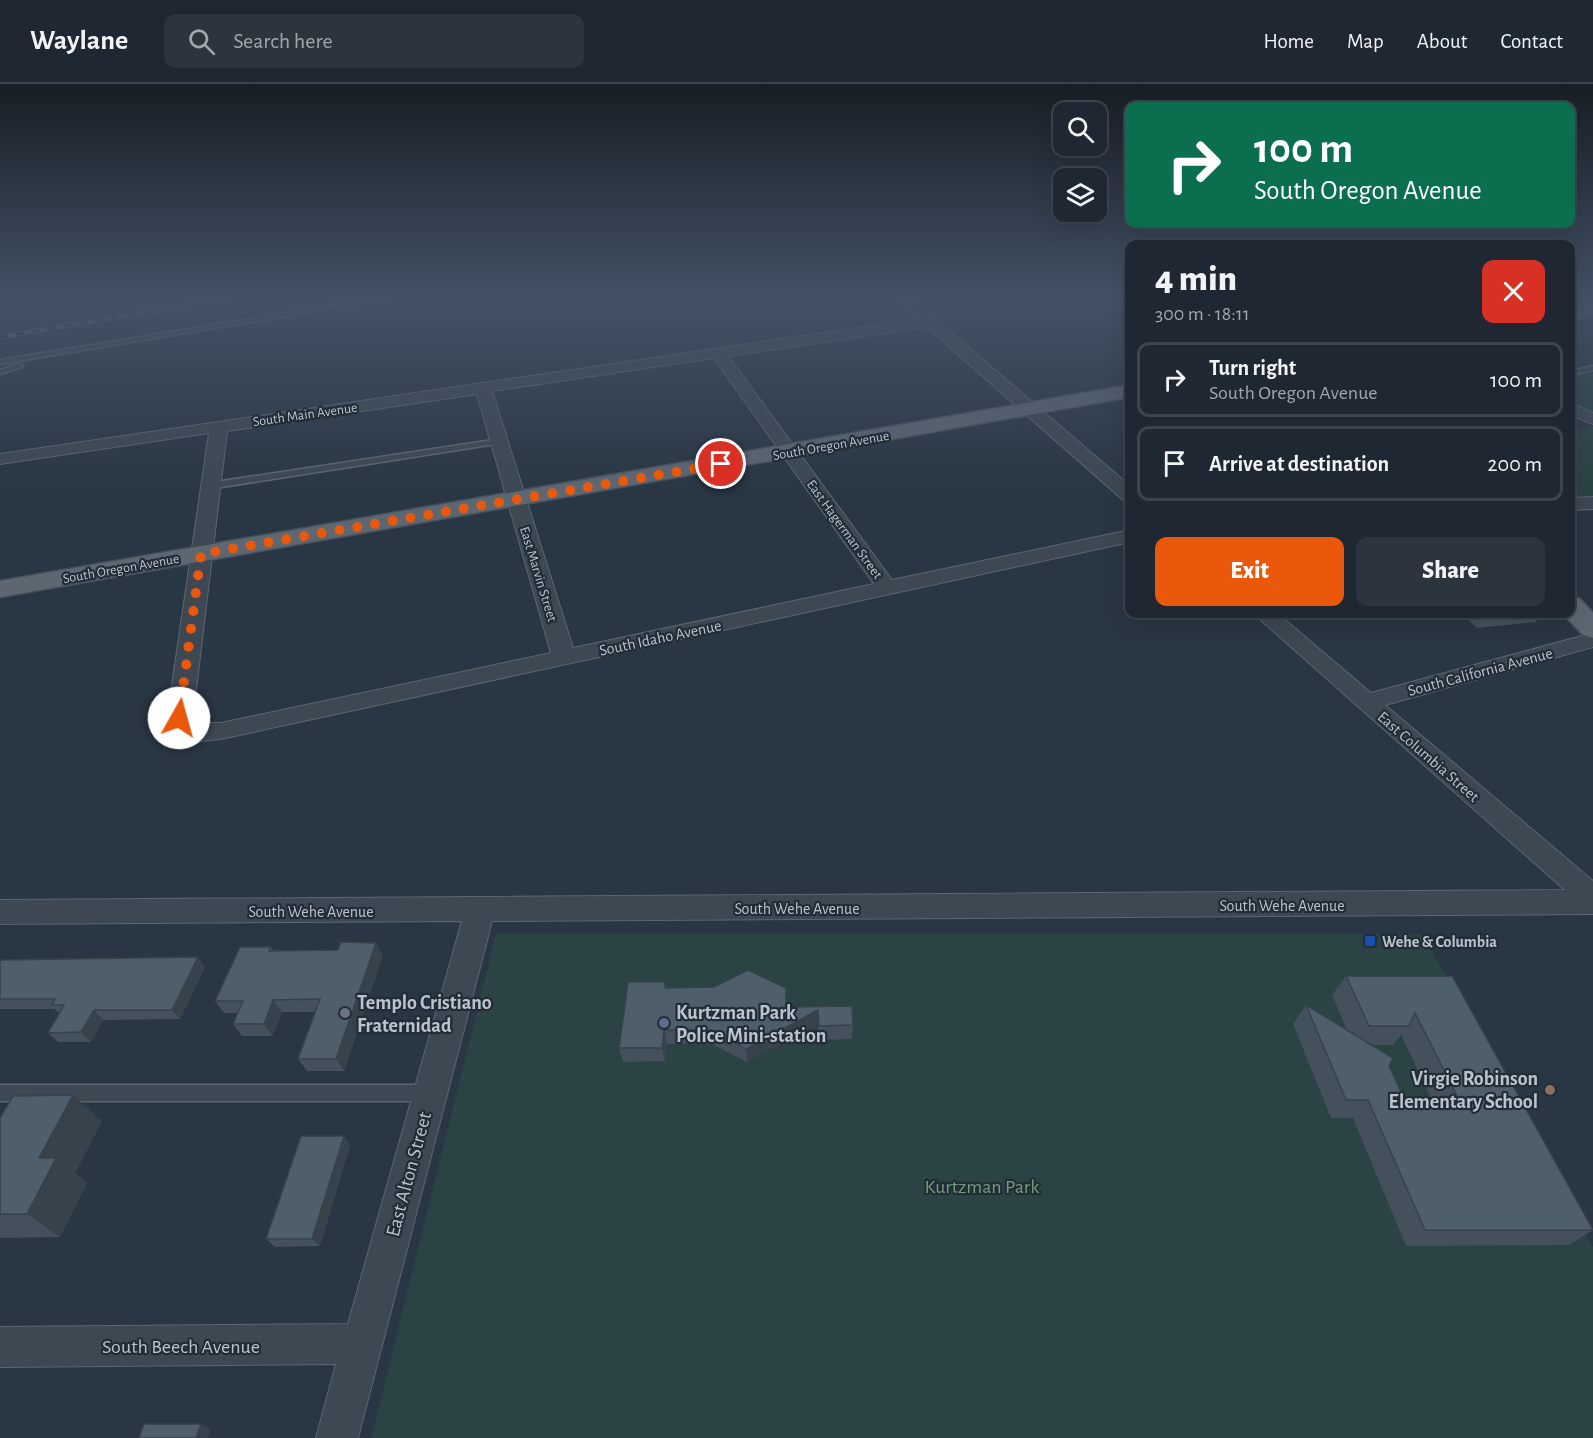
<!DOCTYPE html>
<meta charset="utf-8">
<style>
body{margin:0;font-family:"Alegreya Sans",sans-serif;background:#2c343e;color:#f1f3f6;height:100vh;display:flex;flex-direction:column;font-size:22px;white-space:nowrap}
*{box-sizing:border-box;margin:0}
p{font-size:20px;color:#a1a6ac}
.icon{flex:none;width:33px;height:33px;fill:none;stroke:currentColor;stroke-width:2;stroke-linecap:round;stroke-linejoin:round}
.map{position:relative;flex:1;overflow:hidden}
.side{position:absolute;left:1125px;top:156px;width:450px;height:378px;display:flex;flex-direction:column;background:#1f2832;border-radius:12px;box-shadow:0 6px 24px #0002,0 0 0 2px #3c444d}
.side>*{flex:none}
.banner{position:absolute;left:1125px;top:18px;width:450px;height:126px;border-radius:12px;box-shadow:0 6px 24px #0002,0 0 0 2px #3c444d;background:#0b6e4f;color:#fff;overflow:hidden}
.tools{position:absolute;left:1053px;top:18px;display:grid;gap:12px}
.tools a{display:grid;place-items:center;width:54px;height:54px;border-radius:12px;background:#1f2832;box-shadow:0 6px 24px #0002,0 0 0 2px #3c444d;font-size:30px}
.pin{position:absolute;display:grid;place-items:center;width:51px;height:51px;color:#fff;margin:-26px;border:3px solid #fff;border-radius:50%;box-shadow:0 2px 6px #0007}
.me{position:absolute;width:66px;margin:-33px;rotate:7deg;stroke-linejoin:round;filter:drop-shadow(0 0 4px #0008)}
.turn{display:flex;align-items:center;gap:21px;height:126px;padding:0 30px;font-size:27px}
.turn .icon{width:78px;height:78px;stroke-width:2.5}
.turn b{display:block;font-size:42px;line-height:51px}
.round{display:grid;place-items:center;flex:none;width:63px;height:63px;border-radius:12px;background:#2c343e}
.overview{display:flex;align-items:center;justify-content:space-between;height:102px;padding:0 30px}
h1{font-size:36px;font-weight:800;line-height:45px}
.button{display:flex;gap:12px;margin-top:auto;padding:12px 30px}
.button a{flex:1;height:69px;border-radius:12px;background:#ea580c;color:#fff;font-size:24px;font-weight:800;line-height:69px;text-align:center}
.button a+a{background:#2c343e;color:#f1f3f6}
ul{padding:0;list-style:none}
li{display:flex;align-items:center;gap:18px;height:75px;margin:0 12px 9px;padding:0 18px;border:3px solid #3c444d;border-radius:12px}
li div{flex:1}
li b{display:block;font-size:22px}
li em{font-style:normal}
header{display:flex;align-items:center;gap:36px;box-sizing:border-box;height:84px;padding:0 30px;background:#1f2832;border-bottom:2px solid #3c444d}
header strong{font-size:28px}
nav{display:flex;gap:33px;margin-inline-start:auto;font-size:21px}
.search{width:420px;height:54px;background:#2c343e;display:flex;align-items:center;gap:15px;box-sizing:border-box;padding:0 21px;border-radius:12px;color:#a1a6ac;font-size:22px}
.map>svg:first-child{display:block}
.green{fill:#2b4344}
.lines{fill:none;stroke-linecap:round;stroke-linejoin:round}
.service-casing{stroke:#5c6670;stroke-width:3}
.minor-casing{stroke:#5c6670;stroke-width:2}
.primary-casing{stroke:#47515c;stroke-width:3}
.service{fill:#3d4853;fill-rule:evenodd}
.minor{fill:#3d4853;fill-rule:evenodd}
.primary{fill:#5c6772;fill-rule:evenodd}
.rail-casing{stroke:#606d79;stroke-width:4.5}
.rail{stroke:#222d38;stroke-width:3;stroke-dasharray:8;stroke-linecap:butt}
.wall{fill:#44515c;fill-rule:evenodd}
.shaded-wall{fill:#37424b}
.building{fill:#4f5e6b;stroke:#37424b;stroke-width:1.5}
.route{stroke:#ea580c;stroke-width:10;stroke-dasharray:0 18}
.transit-dot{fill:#1a4fb4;stroke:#222d38;stroke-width:2}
.worship-dot{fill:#6b7280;stroke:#222d38;stroke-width:2}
.service-dot{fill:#5c6f8a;stroke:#222d38;stroke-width:2}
.education-dot{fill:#8d6e63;stroke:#222d38;stroke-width:2}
.labels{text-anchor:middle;stroke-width:4.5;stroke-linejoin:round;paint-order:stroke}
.far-street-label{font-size:14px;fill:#bbc3cc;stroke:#222d38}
.street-label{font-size:16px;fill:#bbc3cc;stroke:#222d38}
.poi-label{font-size:16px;font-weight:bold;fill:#bbc3cc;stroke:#222d38;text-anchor:start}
.near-poi-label{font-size:20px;font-weight:bold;fill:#bbc3cc;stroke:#222d38;text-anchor:start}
.near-street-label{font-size:20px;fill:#bbc3cc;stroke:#222d38}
.near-park-label{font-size:20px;fill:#739c79;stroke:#222d38}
</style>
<header>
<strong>Waylane</strong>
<div class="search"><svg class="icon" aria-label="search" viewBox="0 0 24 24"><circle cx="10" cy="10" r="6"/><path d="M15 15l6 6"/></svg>Search here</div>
<nav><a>Home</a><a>Map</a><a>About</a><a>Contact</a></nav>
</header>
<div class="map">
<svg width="1593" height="1354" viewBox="0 0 1593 1354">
<rect width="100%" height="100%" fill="#293643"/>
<!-- green -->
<g class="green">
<polygon points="1578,282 1593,289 1593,331 1571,320 1570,284"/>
<polygon points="1593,342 1593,412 1571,412 1571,347"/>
<polygon points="496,850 1423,850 1593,1163 1593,1354 371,1354"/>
</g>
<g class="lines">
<!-- service casing -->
<g class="service-casing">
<g id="service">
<polygon points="373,215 390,215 0,280 0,276"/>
<polygon points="19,279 23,281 22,283 0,290 0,286"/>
<polygon points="1593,282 1593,286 1570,291 1570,287"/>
<polygon points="499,355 503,357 502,359 209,405 205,402 209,399"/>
<polygon points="0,1001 429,1001 435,1004 437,1009 435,1014 429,1017 0,1017"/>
</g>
</g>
<!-- minor casing -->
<g class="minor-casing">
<g id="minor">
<path d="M 897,215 L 912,215 L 1130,402 L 1130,417 L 1123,416 L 927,243 L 728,272 L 892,496 L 1130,446 L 1130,458 L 221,655 L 190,658 L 172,649 L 167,635 L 209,349 L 0,380 L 0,370 L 919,235 ZM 714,274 L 874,500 L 573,564 L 492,307 ZM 477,310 L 551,569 L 221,639 L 192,639 L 227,347 Z"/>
<polygon points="1570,215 1587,215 1593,218 1593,227 1570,218"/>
<polygon points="1570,319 1593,329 1593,340 1570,331"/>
<polygon points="1593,413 1593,425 1570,426 1570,414"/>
<polygon points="1254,530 1278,530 1371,609 1593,549 1593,563 1385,621 1593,797 1593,830 492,837 358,1354 316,1354 336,1280 0,1283 0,1243 348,1240 462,837 0,840 0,816 1565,806"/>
</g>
</g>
<!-- primary casing -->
<g class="primary-casing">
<g id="primary">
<polygon points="1593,222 1593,232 1570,236 1570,225"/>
<polygon points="1130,301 1130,313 0,513 0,497"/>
<polygon points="1570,513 1580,515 1593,529 1593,554 1583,551 1563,530 1570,530"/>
</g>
</g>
<!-- service -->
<use href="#service" class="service"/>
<!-- minor -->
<use href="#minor" class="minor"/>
<!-- primary -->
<use href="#primary" class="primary"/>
<!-- rail casing -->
<g class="rail-casing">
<polyline id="rail" points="0,253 226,215"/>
</g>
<!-- rail -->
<use href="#rail" class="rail"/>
</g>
<!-- wall -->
<g class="wall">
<polygon points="1462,530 1541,530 1536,538 1477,544"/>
<polygon points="271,863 274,867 383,871 344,987 307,987 298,975 316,928 282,928 272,952 242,952 233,940 238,929 224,929 215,917"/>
<polygon points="0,876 205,883 180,935 103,936 91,958 58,958 48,949 59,929 54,925 0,925"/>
<path d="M 1346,892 L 1452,892 L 1593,1146 L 1569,1161 L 1406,1162 L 1353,1034 L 1331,1034 L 1293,940 L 1306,921 L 1347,946 L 1332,911 ZM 1401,951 L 1432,1016 L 1405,1016 L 1389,982 L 1372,961 L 1393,961 Z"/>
<polygon points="665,898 666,904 786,923 853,941 852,955 818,956 818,940 747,978 712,960 667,960 665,977 623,978 619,964"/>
<polygon points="0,1034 102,1037 75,1089 87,1099 60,1153 0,1154"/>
<polygon points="350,1061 320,1162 275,1163 266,1155"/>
</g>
<!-- shaded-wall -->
<g class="shaded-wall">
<polygon points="376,859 383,871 344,987 336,975"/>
<polygon points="198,873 205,883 180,935 172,926"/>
<polygon points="273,916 282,928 272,952 264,940"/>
<polygon points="94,926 103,936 91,958 81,948"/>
<polygon points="818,926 818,940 747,978 746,965"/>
<polygon points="664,946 667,960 665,977 662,964"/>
<polygon points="73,1011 102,1037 75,1089 87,1099 60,1153 27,1130 39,1074"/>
<polygon points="344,1052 350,1061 320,1162 312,1155"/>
<polygon points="201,1340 211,1345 208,1354 196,1354"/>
</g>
<!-- building -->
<g class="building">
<polygon points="1479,530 1524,530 1483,534"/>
<polygon points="341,858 376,859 336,975 298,975 320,915 273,916 264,940 233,940 243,917 215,917 240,863 271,863 269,867 338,866"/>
<polygon points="198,873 172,926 94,926 81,948 48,949 64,921 51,921 55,915 0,915 0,876"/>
<polygon points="748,886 786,904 786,923 852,922 853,941 819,942 818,926 746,965 711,946 664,946 662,964 619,964 628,898 665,898 665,904 714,903"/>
<polygon points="1346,892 1452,892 1593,1146 1425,1146 1368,1016 1346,1016 1306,921 1393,974 1389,982 1405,1016 1459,1016 1415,929 1409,942 1369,942"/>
<polygon points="73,1011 39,1074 56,1074 27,1130 0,1130 0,1034 13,1012"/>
<polygon points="301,1052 344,1052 312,1155 266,1155"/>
<polygon points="144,1340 201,1340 196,1354 139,1354"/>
</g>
<!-- sky -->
<linearGradient id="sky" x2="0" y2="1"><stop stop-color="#171e25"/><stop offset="0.53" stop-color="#435266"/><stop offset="1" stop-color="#435266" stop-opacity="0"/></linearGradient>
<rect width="1593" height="405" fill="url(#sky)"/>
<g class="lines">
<!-- route -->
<polyline class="route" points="179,634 201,470 721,380"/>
</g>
<!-- markers -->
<rect class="transit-dot" x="1364" y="851" width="12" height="12" rx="3"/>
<circle class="worship-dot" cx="345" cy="929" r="6"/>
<circle class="service-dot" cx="664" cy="939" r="6"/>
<circle class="education-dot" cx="1550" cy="1006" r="6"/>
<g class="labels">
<!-- far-street labels -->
<g class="far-street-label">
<text transform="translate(305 330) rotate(-8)" y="5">South Main Avenue</text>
<text transform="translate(831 361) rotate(-10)" y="5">South Oregon Avenue</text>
<text transform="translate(845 445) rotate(54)" y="5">East Hagerman Street</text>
<text transform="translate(121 484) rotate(-10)" y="5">South Oregon Avenue</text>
<text transform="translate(539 490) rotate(73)" y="5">East Marvin Street</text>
</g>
<!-- street labels -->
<g class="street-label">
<text transform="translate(660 553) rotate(-12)" y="6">South Idaho Avenue</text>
<text transform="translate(1480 587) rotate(-15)" y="6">South California Avenue</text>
<text transform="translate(1429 672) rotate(41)" y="6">East Columbia Street</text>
<text x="1282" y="827">South Wehe Avenue</text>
<text x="797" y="830">South Wehe Avenue</text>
<text x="311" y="833">South Wehe Avenue</text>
</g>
<!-- poi labels -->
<g class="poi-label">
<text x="1382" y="863">Wehe &amp; Columbia</text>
</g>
<!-- near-poi labels -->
<g class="near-poi-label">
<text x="357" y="925">Templo Cristiano<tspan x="357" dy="23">Fraternidad</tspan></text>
<text x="676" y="935">Kurtzman Park<tspan x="676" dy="23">Police Mini-station</tspan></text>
<text x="1538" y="1001" text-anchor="end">Virgie Robinson<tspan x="1538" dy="23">Elementary School</tspan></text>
</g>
<!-- near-street labels -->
<g class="near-street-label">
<text transform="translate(408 1090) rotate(-75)" y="7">East Alton Street</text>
<text x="181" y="1269">South Beech Avenue</text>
</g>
<!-- near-park labels -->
<g class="near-park-label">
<text x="982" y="1109">Kurtzman Park</text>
</g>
</g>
</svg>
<div class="tools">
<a><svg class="icon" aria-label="search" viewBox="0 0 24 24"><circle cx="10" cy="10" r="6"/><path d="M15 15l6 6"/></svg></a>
<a><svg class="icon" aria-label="layers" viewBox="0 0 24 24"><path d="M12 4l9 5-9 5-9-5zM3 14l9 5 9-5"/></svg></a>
</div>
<div class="pin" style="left:721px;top:380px;background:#d93025"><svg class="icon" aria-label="arrive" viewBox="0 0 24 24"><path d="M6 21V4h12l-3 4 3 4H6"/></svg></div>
<svg class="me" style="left:179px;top:634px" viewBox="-20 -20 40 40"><circle r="19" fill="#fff"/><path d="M0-13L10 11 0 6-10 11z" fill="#ea580c"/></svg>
<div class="banner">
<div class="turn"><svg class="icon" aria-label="right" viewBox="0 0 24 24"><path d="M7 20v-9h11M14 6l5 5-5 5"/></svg><div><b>100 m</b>South Oregon Avenue</div></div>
</div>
<section class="side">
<div class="overview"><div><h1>4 min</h1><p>300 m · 18:11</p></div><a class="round" style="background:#d93025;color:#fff"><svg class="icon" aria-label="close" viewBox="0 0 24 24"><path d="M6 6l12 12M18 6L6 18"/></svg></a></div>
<ul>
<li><svg class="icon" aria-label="right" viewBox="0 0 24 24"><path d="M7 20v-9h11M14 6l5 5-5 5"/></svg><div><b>Turn right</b><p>South Oregon Avenue</p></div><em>100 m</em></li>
<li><svg class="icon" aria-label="arrive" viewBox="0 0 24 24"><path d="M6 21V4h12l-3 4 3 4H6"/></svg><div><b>Arrive at destination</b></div><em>200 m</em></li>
</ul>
<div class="button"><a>Exit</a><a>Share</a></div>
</section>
</div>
